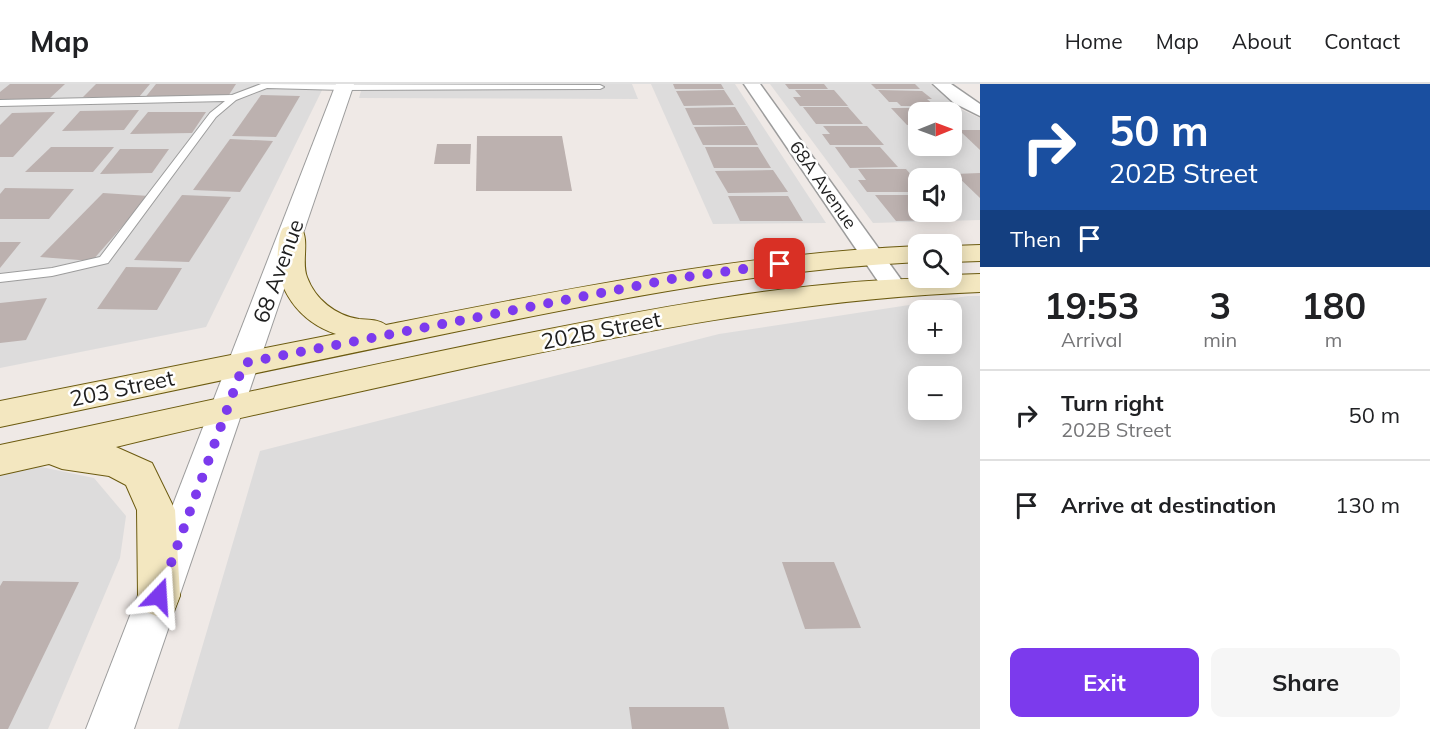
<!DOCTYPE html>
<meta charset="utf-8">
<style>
body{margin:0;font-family:Mulish,sans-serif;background:#f6f6f6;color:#202124;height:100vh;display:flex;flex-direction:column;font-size:22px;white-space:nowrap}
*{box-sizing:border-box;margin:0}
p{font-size:20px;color:#757577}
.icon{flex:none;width:33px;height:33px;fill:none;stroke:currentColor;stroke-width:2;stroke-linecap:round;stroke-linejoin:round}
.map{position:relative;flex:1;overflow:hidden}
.side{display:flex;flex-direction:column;background:#fff;width:450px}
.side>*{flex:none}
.hud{background:#1a4fa0;color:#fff;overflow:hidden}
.needle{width:39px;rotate:89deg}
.buttons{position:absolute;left:908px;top:18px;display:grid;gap:12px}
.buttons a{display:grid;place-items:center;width:54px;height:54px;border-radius:12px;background:#fff;box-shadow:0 3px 15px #0003;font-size:30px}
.pin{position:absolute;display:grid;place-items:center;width:51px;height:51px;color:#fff;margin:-26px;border-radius:12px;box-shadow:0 3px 9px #0006}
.me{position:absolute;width:66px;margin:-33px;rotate:20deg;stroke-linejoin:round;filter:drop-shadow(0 0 4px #0008)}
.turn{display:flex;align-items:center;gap:21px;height:126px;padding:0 30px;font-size:27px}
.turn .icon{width:78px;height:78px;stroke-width:2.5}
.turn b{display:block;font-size:42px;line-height:51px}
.then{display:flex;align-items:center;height:57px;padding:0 30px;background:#0003;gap:12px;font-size:22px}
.eta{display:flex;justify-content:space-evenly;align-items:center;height:102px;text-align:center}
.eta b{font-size:36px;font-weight:700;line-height:42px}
.cta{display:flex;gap:12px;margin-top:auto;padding:12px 30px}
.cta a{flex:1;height:69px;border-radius:12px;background:#7c3aed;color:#fff;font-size:24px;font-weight:700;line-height:69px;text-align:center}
.cta a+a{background:#f6f6f6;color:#202124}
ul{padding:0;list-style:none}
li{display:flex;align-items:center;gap:18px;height:90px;padding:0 30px;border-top:2px solid #e0e0e0}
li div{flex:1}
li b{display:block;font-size:22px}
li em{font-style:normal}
header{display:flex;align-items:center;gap:36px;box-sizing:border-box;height:84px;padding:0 30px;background:#fff;border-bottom:2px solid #e0e0e0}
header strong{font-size:28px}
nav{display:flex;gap:33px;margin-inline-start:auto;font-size:21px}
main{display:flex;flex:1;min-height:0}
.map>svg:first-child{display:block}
.residential{fill:#dddcdc;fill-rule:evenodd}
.building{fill:#bcb1af}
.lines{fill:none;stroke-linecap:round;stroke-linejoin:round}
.service-casing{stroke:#9c9c9c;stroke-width:2}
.minor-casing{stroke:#9c9c9c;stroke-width:3}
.tertiary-casing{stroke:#9c9c9c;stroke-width:2}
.secondary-casing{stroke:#6c5b10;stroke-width:2}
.service{fill:#fff;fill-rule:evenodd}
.minor{fill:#fff;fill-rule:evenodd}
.tertiary{fill:#fff;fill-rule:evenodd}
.secondary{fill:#f3e7c0;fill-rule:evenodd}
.route{stroke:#7c3aed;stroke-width:10;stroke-dasharray:0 18}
.labels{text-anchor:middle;stroke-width:5;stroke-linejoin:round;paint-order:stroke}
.far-street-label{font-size:18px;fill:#1f1f1f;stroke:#fff}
.street-label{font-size:22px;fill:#1f1f1f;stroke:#fff}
</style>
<header>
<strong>Map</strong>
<nav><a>Home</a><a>Map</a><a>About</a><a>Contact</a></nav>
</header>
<main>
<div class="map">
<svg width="980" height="645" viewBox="0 0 980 645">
<rect width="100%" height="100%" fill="#efe9e6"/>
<!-- residential -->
<g class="residential">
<polygon points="0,0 325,0 206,243 0,284"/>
<polygon points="363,0 632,0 638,15 359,14"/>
<polygon points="651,0 735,0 826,139 713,140"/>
<path d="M 770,0 L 930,0 L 960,25 L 980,34 L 980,136 L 873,139 ZM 918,28 L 951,28 L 951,62 L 918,62 ZM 918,94 L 951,94 L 951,128 L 918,128 Z"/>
<path d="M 968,212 L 980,212 L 980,645 L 178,645 L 260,367 L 719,250 ZM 918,226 L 951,226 L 951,260 L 918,260 ZM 918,292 L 951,292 L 951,326 L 918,326 Z"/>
<polygon points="32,381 94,394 126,432 120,474 48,645 0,645 0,389"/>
</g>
<!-- building -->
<g class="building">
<polygon points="10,0 65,0 49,15 0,15 0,8"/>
<polygon points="96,0 150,0 139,13 83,13"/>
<polygon points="156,0 236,0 227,14 144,15"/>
<polygon points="673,0 721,0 724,5 675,5"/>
<polygon points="785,0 824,0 828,5 789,5"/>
<polygon points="871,0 915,0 920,5 876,5"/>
<polygon points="724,6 734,21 684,22 676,7"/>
<polygon points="795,6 834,6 848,22 800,22 793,13 801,13"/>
<polygon points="878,6 922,7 932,15 927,15 935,22 901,22 897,18 889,18"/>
<polygon points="261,11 300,12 276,53 232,52"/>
<polygon points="735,23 746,41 693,41 685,24"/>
<polygon points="803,23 848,23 863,40 816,40"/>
<polygon points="891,24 931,24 935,28 918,28 918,41 907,41"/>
<polygon points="139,26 124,46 62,47 80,27"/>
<polygon points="55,28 13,73 0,73 0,41 12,29"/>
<polygon points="148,28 206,28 192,49 130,50"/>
<polygon points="747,42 758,61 703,61 694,43"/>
<polygon points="823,42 867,42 884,61 830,61 822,50 830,50"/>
<polygon points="959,46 980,46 980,66"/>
<polygon points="477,52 562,52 572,107 476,107"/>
<polygon points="230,55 273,57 240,108 193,106"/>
<polygon points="437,60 471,60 470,80 434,80"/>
<polygon points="51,63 114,63 93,88 25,88"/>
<polygon points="705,63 758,63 771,84 714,84"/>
<polygon points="835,63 880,63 898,83 850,84"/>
<polygon points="120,65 169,65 152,89 100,90"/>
<polygon points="858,85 906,85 918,99 918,108 867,108 858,96 866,96"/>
<polygon points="773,86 788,108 728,109 715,87"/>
<polygon points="980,89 980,114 955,90"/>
<polygon points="5,104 74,105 49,135 0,135 0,110"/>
<polygon points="103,109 149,112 92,177 40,173"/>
<polygon points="182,111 231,113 189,178 134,176"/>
<polygon points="875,111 918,111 918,128 937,128 945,136 896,137"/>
<polygon points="728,112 788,112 803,137 740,137"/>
<polygon points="0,158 21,158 0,184"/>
<polygon points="126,183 182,184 157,226 97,225"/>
<polygon points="47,214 26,256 0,259 0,219"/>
<polygon points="782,478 834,478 861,544 805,545"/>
<polygon points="3,497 79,498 8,645 0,645 0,502"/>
<polygon points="629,623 724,623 729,645 632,645"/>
</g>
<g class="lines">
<!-- service casing -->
<g class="service-casing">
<polygon id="service" points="261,0 600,1 604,3 600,5 344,6 267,4 236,16 216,33 108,179 52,192 0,198 0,190 52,184 100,173 210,29 225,17 0,22 0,16 232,11"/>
</g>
<!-- minor casing -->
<g class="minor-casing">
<g id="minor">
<polygon points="744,0 760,0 902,197 906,203 902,209 894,211 886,209"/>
<polygon points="933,0 951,0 980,20 980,32 954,19"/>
</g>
</g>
<!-- tertiary casing -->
<g class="tertiary-casing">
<polygon id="tertiary" points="336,0 354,0 134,645 86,645"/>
</g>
<!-- secondary casing -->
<g class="secondary-casing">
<g id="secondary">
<path d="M 292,141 L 301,144 C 310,156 301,178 307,193 C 315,215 336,232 359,235 C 369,236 378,235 386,241 C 562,206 738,170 918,162 L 918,178 C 763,186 611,216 459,247 C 306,278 153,311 0,343 L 0,317 L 336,250 C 300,238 274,205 278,166 C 279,158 279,150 283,144 Z"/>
<polygon points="980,161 980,177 951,178 951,162"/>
<path d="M 980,190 L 980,208 C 799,215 624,250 448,288 C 337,313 226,336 116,363 L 152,379 L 175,426 L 180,512 L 174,527 L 159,533 L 144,527 L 138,512 L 137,426 L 126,401 L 109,392 L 62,385 L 49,380 L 0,391 L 0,361 C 173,325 345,286 519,251 C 661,223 808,194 951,194 L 951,191 Z"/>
</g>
</g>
<!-- service -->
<use href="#service" class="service"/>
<!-- minor -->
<use href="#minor" class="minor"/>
<!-- tertiary -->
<use href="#tertiary" class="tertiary"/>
<!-- secondary -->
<use href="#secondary" class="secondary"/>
</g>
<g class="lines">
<!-- route -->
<polyline class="route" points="159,512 244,279 672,195 780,180"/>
</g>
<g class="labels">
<!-- far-street labels -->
<g class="far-street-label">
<text transform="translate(823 101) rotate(55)" y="6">68A Avenue</text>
</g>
<!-- street labels -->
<g class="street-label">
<text transform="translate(278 187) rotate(-70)" y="8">68 Avenue</text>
<text transform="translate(601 246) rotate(-11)" y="8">202B Street</text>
<text transform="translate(122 304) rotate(-12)" y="8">203 Street</text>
</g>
</g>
</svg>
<div class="buttons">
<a><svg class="needle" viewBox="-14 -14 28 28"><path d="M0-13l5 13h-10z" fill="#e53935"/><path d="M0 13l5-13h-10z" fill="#757577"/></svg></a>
<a><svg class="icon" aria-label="sound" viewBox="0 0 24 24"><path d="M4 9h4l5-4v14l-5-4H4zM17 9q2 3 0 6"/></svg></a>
<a><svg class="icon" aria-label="search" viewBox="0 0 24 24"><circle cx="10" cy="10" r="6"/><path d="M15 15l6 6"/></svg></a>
<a>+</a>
<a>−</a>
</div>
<div class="pin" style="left:780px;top:180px;background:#d93025"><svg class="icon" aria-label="arrive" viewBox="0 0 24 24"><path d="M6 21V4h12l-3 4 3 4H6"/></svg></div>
<svg class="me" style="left:159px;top:512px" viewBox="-20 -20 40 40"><path d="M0-17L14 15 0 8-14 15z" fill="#7c3aed" stroke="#fff" stroke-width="4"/></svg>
</div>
<section class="side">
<div class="hud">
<div class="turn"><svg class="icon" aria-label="right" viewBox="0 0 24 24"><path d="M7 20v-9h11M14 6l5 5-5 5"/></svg><div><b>50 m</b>202B Street</div></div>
<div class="then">Then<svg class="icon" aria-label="arrive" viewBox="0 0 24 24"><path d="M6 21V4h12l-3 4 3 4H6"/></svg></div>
</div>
<div class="eta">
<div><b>19:53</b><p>Arrival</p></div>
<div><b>3</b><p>min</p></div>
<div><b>180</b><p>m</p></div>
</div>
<ul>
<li><svg class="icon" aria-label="right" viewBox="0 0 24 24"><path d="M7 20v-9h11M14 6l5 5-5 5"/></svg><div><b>Turn right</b><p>202B Street</p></div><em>50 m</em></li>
<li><svg class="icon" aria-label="arrive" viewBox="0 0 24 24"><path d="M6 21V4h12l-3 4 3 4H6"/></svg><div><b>Arrive at destination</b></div><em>130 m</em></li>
</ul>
<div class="cta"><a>Exit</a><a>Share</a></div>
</section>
</main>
